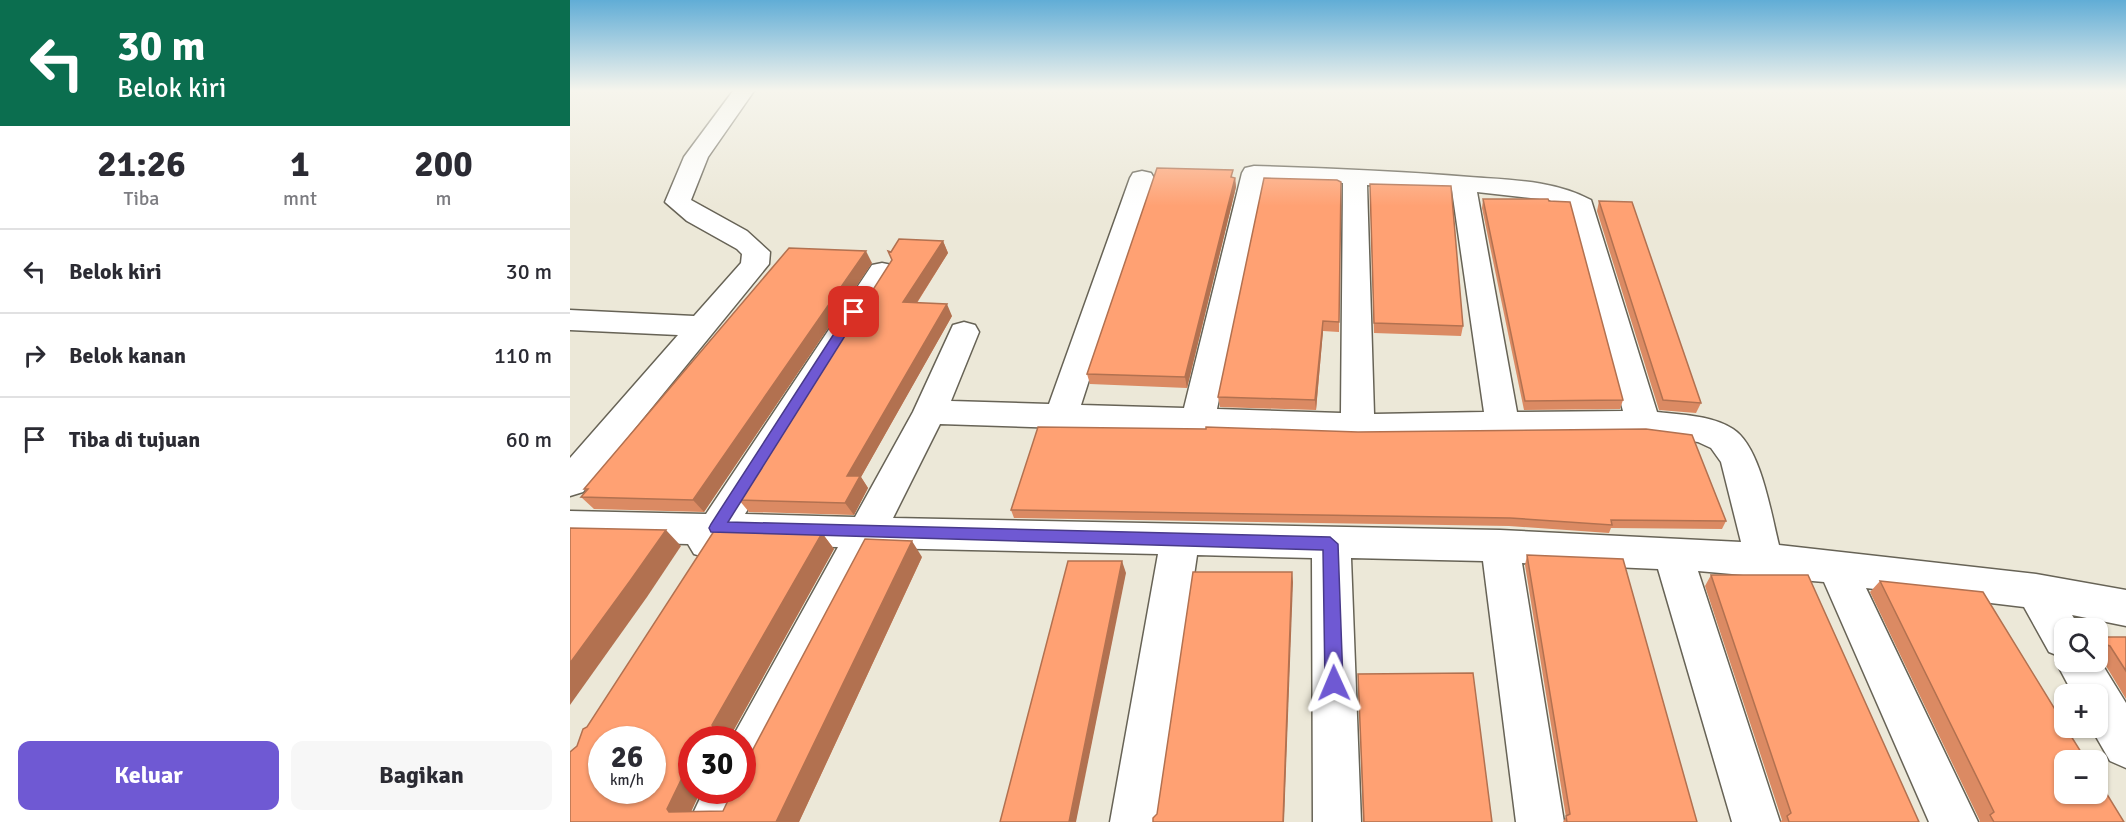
<!DOCTYPE html>
<html lang="id">
<meta charset="utf-8">
<style>
body{margin:0;font-family:Signika,sans-serif;background:#f7f7f7;color:#2b2b33;height:100vh;display:flex;flex-direction:column;font-size:22px;white-space:nowrap}
*{box-sizing:border-box;margin:0}
p{font-size:20px;color:#7c7c81}
.icon{flex:none;width:33px;height:33px;fill:none;stroke:currentColor;stroke-width:2;stroke-linecap:round;stroke-linejoin:round}
.map{position:relative;flex:1;overflow:hidden}
.panel{display:flex;flex-direction:column;background:#fff;width:570px}
.panel>*{flex:none}
.hud{background:#0b6e4f;color:#fff;overflow:hidden}
.tools{position:absolute;left:1484px;top:618px;display:grid;gap:12px}
.tools a{display:grid;place-items:center;width:54px;height:54px;border-radius:12px;background:#fff;box-shadow:0 2px 4px #0004;font-size:30px}
.speed{position:absolute;left:18px;top:726px;display:flex;gap:12px;font-size:30px;font-weight:700;text-align:center}
.speed>*{display:grid;place-content:center;width:78px;height:78px;border-radius:50%;background:#fff;box-shadow:0 2px 4px #0004;line-height:1}
.speed small{font-size:15px;font-weight:400}
.speed .limit{border:9px solid #d22;background:#fff;color:#111}
.pin{position:absolute;display:grid;place-items:center;width:51px;height:51px;color:#fff;margin:-26px;border-radius:12px;box-shadow:0 3px 9px #0006}
.me{position:absolute;width:66px;margin:-33px;rotate:359deg;stroke-linejoin:round;filter:drop-shadow(0 0 4px #0008)}
.turn{display:flex;align-items:center;gap:21px;height:126px;padding:0 18px;font-size:27px}
.turn .icon{width:78px;height:78px;stroke-width:2.5}
.turn b{display:block;font-size:42px;line-height:51px}
.eta{display:flex;justify-content:space-evenly;align-items:center;height:102px;text-align:center}
.eta b{font-size:36px;font-weight:700;line-height:42px}
.button{display:flex;gap:12px;margin-top:auto;padding:12px 18px}
.button a{flex:1;height:69px;border-radius:12px;background:#6f59d3;color:#fff;font-size:24px;font-weight:700;line-height:69px;text-align:center}
.button a+a{background:#f7f7f7;color:#2b2b33}
ul{padding:0;list-style:none}
li{display:flex;align-items:center;gap:18px;height:84px;padding:0 18px;border-top:2px solid #e1e1e2}
li div{flex:1}
li b{display:block;font-size:22px}
li em{font-style:normal}
main{display:flex;flex:1;min-height:0}
.map>svg:first-child{display:block}
.lines{fill:none;stroke-linecap:round;stroke-linejoin:round}
.street-casing{stroke:#676356;stroke-width:3}
.street{fill:#fff;fill-rule:evenodd}
.wall{fill:#db8a63}
.shaded-wall{fill:#b27150}
.building{fill:#ffa173;stroke:#b27150;stroke-width:1.5;fill-rule:evenodd}
.route{fill:#6f59d3;stroke:#483a89;stroke-width:1.5}
</style>
<main>
<section class="panel">
<div class="hud">
<div class="turn"><svg class="icon" aria-label="left" viewBox="0 0 24 24"><path d="M17 20v-9H6M10 6l-5 5 5 5"/></svg><div><b>30 m</b>Belok kiri</div></div>
</div>
<div class="eta">
<div><b>21:26</b><p>Tiba</p></div>
<div><b>1</b><p>mnt</p></div>
<div><b>200</b><p>m</p></div>
</div>
<ul>
<li><svg class="icon" aria-label="left" viewBox="0 0 24 24"><path d="M17 20v-9H6M10 6l-5 5 5 5"/></svg><div><b>Belok kiri</b></div><em>30 m</em></li>
<li><svg class="icon" aria-label="right" viewBox="0 0 24 24"><path d="M7 20v-9h11M14 6l5 5-5 5"/></svg><div><b>Belok kanan</b></div><em>110 m</em></li>
<li><svg class="icon" aria-label="arrive" viewBox="0 0 24 24"><path d="M6 21V4h12l-3 4 3 4H6"/></svg><div><b>Tiba di tujuan</b></div><em>60 m</em></li>
</ul>
<div class="button"><a>Keluar</a><a>Bagikan</a></div>
</section>
<div class="map">
<svg width="1556" height="822" viewBox="0 0 1556 822">
<rect width="100%" height="100%" fill="#ece8d8"/>
<g class="lines">
<!-- street casing -->
<g class="street-casing">
<g id="street">
<polygon points="163,91 184,91 138,157 121,200 177,231 200,252 199,264 13,492 0,496 0,458 108,335 0,330 0,310 124,316 171,263 172,254 167,249 117,221 95,202 114,157"/>
<path d="M 684,166 C 756,168 828,171 900,177 C 940,180 984,180 1021,200 L 1087,412 C 1112,415 1141,415 1163,429 C 1191,447 1201,514 1209,545 L 1466,574 L 1556,590 L 1556,626 L 1502,615 L 1510,628 L 1494,628 L 1494,662 L 1527,662 L 1527,656 L 1556,703 L 1556,768 L 1540,761 L 1521,728 L 1527,728 L 1527,694 L 1503,694 L 1486,662 L 1489,656 L 1479,652 L 1454,607 L 1296,588 L 1408,822 L 1359,822 L 1254,582 L 1128,571 L 1210,822 L 1162,822 L 1088,569 L 952,563 L 994,822 L 946,822 L 913,561 L 781,558 L 791,822 L 743,822 L 742,558 L 627,555 L 588,822 L 540,822 L 588,554 L 307,548 L 188,782 L 182,785 L 184,790 L 169,822 L 119,822 L 134,790 L 172,790 L 172,740 L 161,740 L 268,547 L 156,545 C 148,559 139,559 124,554 L 118,544 L 0,541 L 0,511 L 136,514 L 302,265 L 312,263 L 322,265 L 326,271 L 175,514 L 285,517 L 343,412 L 383,325 L 394,322 L 405,325 L 409,332 L 381,401 L 479,404 L 560,178 L 563,173 L 572,171 L 581,173 L 584,178 L 511,405 L 614,408 L 672,173 L 675,168 ZM 694,181 L 773,183 L 771,413 L 647,409 ZM 797,185 L 882,190 L 914,412 L 804,414 ZM 907,192 L 979,200 L 1000,209 L 1053,411 L 947,412 ZM 370,424 L 788,438 L 1073,435 L 1128,442 L 1141,448 L 1151,462 L 1171,542 L 930,530 L 323,518 Z"/>
</g>
</g>
<!-- street -->
<use href="#street" class="street"/>
</g>
<!-- wall -->
<g class="wall">
<polygon points="663,178 665,178 666,187 617,388 520,384 517,374"/>
<polygon points="771,182 769,332 753,331 746,410 650,407 648,397"/>
<polygon points="800,184 893,326 891,336 804,333"/>
<polygon points="913,199 1053,400 1050,409 954,410 912,208"/>
<polygon points="1029,201 1131,403 1126,413 1089,410 1027,211"/>
<polygon points="373,241 378,253 347,303 382,316 291,477 298,488 284,515 179,512 169,500 322,260 321,252"/>
<polygon points="302,263 134,512 24,509 11,497 16,491 14,489"/>
<polygon points="441,510 1156,521 1152,529 1041,528 1039,533 939,526 444,518"/>
<polygon points="252,533 264,549 161,735 122,740 122,790 131,790 121,811 153,811 352,557 229,822 0,822 7,746 17,727"/>
<polygon points="957,555 1127,822 993,822 996,817 955,565"/>
<polygon points="1141,575 1349,822 1210,822 1212,820 1135,586"/>
<polygon points="1310,581 1554,822 1409,822 1410,821 1300,592"/>
<polygon points="1527,637 1556,637 1556,699 1530,656 1527,658"/>
<polygon points="788,674 922,822 793,822"/>
</g>
<!-- shaded-wall -->
<g class="shaded-wall">
<polygon points="665,178 666,187 617,388 615,377"/>
<polygon points="373,241 378,253 339,315 333,302"/>
<polygon points="296,251 302,263 134,512 123,500"/>
<polygon points="377,304 382,316 291,477 298,488 284,515 275,503 277,476"/>
<polygon points="753,321 753,331 746,410 745,400"/>
<polygon points="96,530 111,546 77,597 0,705 0,663"/>
<polygon points="252,533 264,549 161,735 166,740 153,740 142,725"/>
<polygon points="342,541 352,557 229,822 206,822"/>
<polygon points="552,561 556,573 506,822 499,822"/>
<polygon points="722,572 723,582 714,822 713,822"/>
<polygon points="113,776 122,782 122,790 131,790 117,821 99,812 97,809"/>
</g>
<!-- building -->
<g class="building">
<polygon points="587,168 663,170 661,177 665,178 615,377 517,374"/>
<polygon points="694,178 767,180 771,182 769,322 753,321 745,400 648,397"/>
<polygon points="800,184 881,186 893,326 804,323"/>
<polygon points="913,199 978,199 979,201 1000,202 1053,400 955,401"/>
<polygon points="1029,201 1062,202 1131,403 1093,400"/>
<polygon points="329,239 373,241 333,302 377,304 277,476 290,476 275,503 169,500 322,260 318,251 321,252"/>
<polygon points="219,248 296,251 123,500 11,497 18,489 14,489"/>
<polygon points="468,427 636,429 636,427 788,432 1076,429 1122,435 1156,521 1041,520 1042,525 940,518 441,510"/>
<polygon points="0,528 96,530 60,581 0,663"/>
<path d="M 144,531 L 252,533 L 142,725 L 144,729 L 153,729 L 153,740 L 122,740 L 122,776 L 113,776 L 97,809 L 99,812 L 153,811 L 163,790 L 172,790 L 172,770 L 295,539 L 342,541 L 206,822 L 0,822 L 0,752 L 7,746 L 13,729 L 17,727 ZM 32,740 L 82,740 L 82,790 L 32,790 Z"/>
<polygon points="957,555 1053,559 1127,822 997,822 996,816 1000,814"/>
<polygon points="498,561 552,561 499,822 430,822"/>
<polygon points="623,572 722,572 713,822 583,822 583,818 587,814"/>
<polygon points="1141,575 1238,575 1349,822 1219,822 1217,816 1221,813"/>
<polygon points="1310,581 1413,592 1494,724 1494,728 1496,728 1516,760 1494,760 1494,794 1527,794 1527,778 1554,822 1424,822 1420,815 1424,812"/>
<polygon points="1527,637 1556,637 1556,671 1540,646 1537,645 1536,651 1528,651"/>
<polygon points="903,673 922,822 794,822 788,674"/>
</g>
<!-- sky -->
<linearGradient id="sky" x2="0" y2="1"><stop stop-color="#61add6"/><stop offset="0.44" stop-color="#f6f5ed"/><stop offset="1" stop-color="#f6f5ed" stop-opacity="0"/></linearGradient>
<rect width="1556" height="206" fill="url(#sky)"/>
<!-- route -->
<polygon class="route" points="284,308 290,312 158,522 760,537 768,544 773,683 770,689 764,691 757,689 755,683 753,550 141,532 139,528 141,524 280,309"/>
</svg>
<div class="tools">
<a><svg class="icon" aria-label="search" viewBox="0 0 24 24"><circle cx="10" cy="10" r="6"/><path d="M15 15l6 6"/></svg></a>
<a>+</a>
<a>−</a>
</div>
<div class="speed"><div>26<small>km/h</small></div><div class="limit">30</div></div>
<div class="pin" style="left:284px;top:312px;background:#d93025"><svg class="icon" aria-label="arrive" viewBox="0 0 24 24"><path d="M6 21V4h12l-3 4 3 4H6"/></svg></div>
<svg class="me" style="left:764px;top:683px" viewBox="-20 -20 40 40"><path d="M0-17L14 15 0 8-14 15z" fill="#6f59d3" stroke="#fff" stroke-width="4"/></svg>
</div>
</main>
